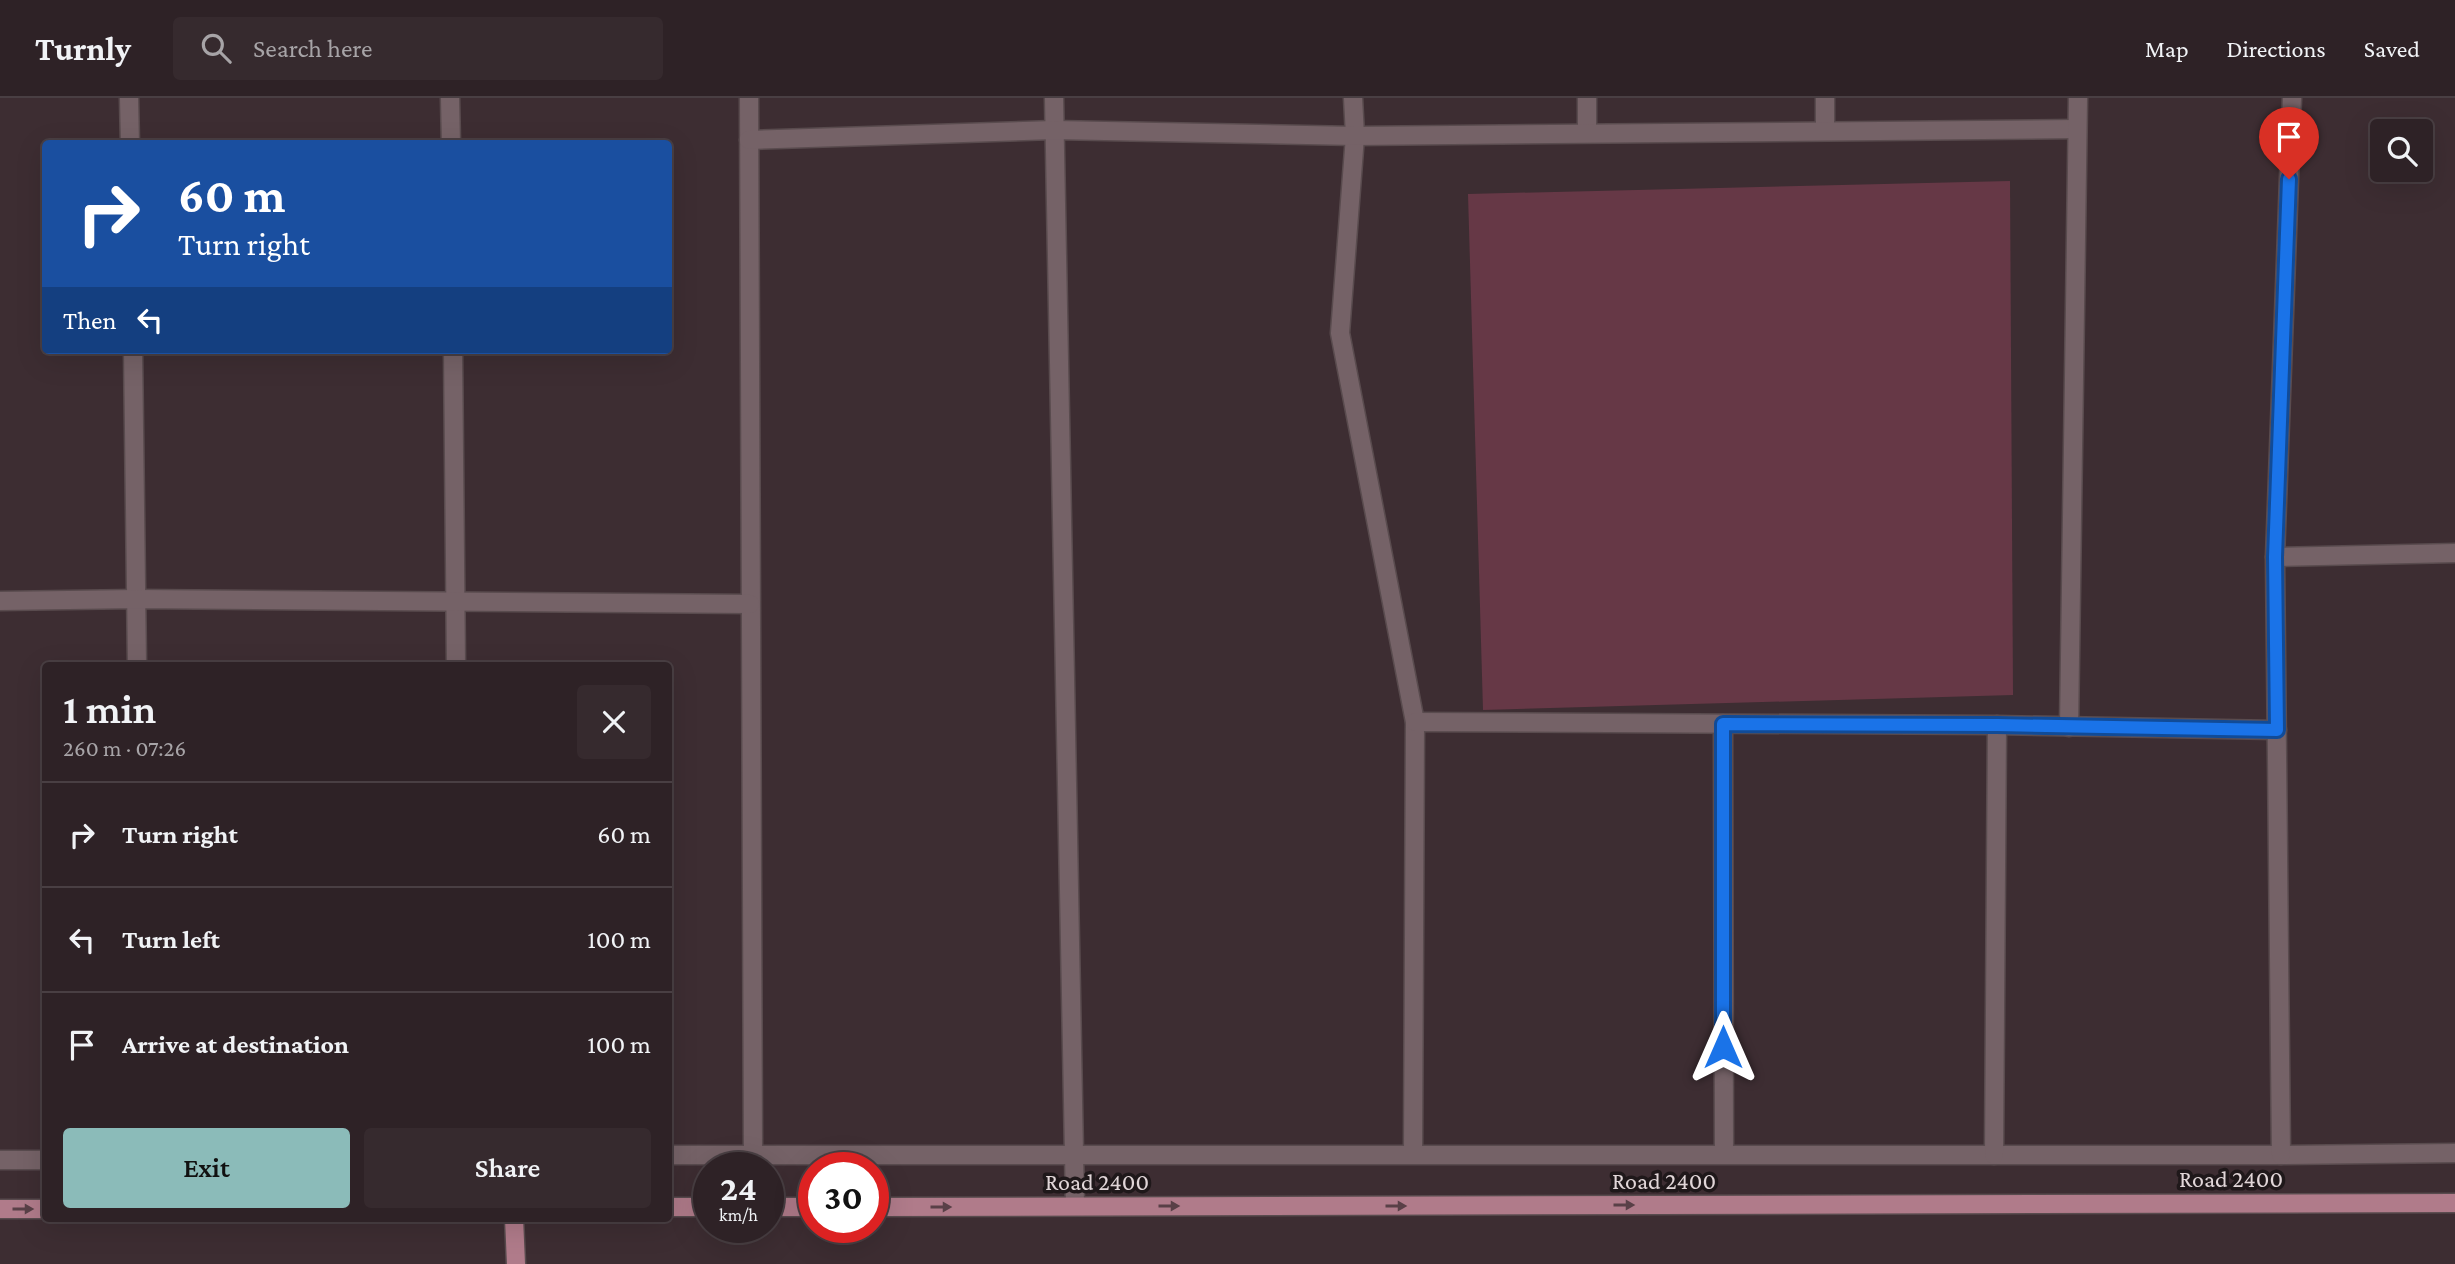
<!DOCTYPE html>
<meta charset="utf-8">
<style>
body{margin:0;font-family:"Crimson Pro",serif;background:#362a2e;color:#f1f3f6;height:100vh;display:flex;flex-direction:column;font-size:26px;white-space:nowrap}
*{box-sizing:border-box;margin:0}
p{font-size:23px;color:#a7a4a7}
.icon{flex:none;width:38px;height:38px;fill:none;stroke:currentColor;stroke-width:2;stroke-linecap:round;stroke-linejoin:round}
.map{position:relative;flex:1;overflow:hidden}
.drawer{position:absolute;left:42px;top:564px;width:630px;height:560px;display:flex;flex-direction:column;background:#2e2226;border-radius:7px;box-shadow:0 7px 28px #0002,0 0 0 2px #493f43}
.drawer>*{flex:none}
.hud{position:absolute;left:42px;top:42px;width:630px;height:214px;border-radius:7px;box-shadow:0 7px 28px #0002,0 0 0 2px #493f43;background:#1a4fa0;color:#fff;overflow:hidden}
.controls{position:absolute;left:2370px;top:21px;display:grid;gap:14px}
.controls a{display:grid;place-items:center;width:63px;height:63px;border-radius:7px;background:#2e2226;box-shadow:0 7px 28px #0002,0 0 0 2px #493f43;font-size:35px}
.speed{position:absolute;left:693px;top:1054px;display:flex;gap:14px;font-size:35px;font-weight:700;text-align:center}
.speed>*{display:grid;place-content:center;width:91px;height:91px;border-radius:50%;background:#2e2226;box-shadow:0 7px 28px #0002,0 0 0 2px #493f43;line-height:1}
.speed small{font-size:18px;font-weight:400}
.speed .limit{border:10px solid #d22;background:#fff;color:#111}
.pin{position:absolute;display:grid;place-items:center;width:60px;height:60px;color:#fff;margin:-72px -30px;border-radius:50% 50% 50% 0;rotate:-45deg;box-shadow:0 0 7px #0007}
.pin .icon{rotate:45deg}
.me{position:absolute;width:77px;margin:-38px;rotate:0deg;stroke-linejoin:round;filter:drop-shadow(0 0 5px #0008)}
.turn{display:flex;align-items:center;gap:24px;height:147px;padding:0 21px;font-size:32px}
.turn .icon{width:91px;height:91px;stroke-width:2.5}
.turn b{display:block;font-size:49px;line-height:60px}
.then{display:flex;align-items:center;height:66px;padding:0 21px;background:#0003;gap:14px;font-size:26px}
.round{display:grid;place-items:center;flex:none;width:74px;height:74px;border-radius:7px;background:#362a2e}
.overview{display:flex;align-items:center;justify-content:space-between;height:119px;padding:0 21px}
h1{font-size:42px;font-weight:600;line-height:52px}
.button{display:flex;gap:14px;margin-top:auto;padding:14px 21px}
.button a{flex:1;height:80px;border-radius:7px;background:#8bbbb9;color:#111;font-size:28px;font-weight:600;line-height:80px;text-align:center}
.button a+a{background:#362a2e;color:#f1f3f6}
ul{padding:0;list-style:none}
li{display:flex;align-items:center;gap:21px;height:105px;padding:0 21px;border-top:2px solid #493f43}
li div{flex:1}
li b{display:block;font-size:26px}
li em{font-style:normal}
header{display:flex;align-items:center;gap:42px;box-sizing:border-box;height:98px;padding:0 35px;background:#2e2226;border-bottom:2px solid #493f43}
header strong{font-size:33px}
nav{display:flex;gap:38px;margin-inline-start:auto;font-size:24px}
.search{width:490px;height:63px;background:#362a2e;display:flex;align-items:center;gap:18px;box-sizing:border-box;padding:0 24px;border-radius:7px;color:#a7a4a7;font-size:26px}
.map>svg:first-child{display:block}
.green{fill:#663846}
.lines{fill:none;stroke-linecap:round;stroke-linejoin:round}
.minor-casing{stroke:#594b4e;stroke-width:21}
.major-casing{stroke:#594b4e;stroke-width:21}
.minor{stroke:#756267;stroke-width:18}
.major{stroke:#b07b8a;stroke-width:18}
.oneway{fill:#594047}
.route-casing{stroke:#114b97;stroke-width:18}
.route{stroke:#1a73e8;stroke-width:12}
.labels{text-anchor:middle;stroke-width:7;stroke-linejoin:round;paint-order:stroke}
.street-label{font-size:24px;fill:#e1d6d8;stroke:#1f181a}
</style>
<header>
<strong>Turnly</strong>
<div class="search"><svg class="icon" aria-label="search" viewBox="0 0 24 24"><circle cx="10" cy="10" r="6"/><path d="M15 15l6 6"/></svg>Search here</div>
<nav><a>Map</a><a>Directions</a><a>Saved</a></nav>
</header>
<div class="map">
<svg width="2455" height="1166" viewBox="0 0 2455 1166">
<rect width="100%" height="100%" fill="#3d2d32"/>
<!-- green -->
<polygon class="green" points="2010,83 2013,597 1483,612 1468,96"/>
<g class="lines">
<!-- minor casing -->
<g class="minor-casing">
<g id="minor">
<polyline points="129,0 130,46"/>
<polyline points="450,0 451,46"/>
<polyline points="749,0 753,1055"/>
<polyline points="1054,0 1075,1108"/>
<polyline points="1353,0 1355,38 1340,235 1415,624 1413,1056"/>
<polyline points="1825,0 1825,33"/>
<polyline points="1587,35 1587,0"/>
<polyline points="749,42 1054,32 1355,38 2077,31"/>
<polyline points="133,252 137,567"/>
<polyline points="453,252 456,567"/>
<polyline points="2275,459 2455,455"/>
<polyline points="0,503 136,501 750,506"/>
<polyline points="1415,624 1997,627 2277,632"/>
<polyline points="1723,626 1724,1056"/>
<polyline points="2069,629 2078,0"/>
<polyline points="668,1057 2281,1057 2455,1055"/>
<polyline points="1994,1057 1997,627"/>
<polyline points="2281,1057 2275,459 2292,0"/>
<polyline points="0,1062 46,1062"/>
</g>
</g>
<!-- major casing -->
<g class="major-casing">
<g id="major">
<polyline points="668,1109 709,1109"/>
<polyline points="768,1109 814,1109"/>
<polyline points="873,1109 2455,1105"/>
<polyline points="0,1111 46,1111"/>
<polyline points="514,1120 516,1166"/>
</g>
</g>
<!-- minor -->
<use href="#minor" class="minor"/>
<!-- major -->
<use href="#major" class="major"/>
</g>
<!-- one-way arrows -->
<defs><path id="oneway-solid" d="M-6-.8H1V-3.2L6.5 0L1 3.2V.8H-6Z" transform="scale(1.75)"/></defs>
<g class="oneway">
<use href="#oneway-solid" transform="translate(1624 1107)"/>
<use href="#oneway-solid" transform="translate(1169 1108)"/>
<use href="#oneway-solid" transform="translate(1396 1108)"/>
<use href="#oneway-solid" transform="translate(941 1109)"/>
<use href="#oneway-solid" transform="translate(23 1111)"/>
</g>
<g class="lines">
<!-- route casing -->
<g class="route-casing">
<polyline id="route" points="1723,949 1723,626 1997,627 2277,632 2275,459 2289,81"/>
</g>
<!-- route -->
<use href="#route" class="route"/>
</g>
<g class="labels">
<!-- street labels -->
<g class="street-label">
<text x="2231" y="1089">Road 2400</text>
<text x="1664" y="1091">Road 2400</text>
<text x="1097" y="1092">Road 2400</text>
</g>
</g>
</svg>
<div class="controls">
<a><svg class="icon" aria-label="search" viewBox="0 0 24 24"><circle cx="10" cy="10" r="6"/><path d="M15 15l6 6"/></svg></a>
</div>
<div class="speed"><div>24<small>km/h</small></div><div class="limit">30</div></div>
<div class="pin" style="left:2289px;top:81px;background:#d93025"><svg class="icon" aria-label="arrive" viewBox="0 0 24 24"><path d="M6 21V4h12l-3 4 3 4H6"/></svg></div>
<svg class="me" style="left:1723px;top:949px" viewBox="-20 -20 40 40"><path d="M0-17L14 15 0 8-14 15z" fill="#1a73e8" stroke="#fff" stroke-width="4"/></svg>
<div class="hud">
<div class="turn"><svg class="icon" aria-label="right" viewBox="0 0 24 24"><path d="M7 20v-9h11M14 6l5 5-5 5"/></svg><div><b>60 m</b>Turn right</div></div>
<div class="then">Then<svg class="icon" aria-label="left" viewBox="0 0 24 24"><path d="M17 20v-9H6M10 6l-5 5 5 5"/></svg></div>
</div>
<section class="drawer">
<div class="overview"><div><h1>1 min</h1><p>260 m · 07:26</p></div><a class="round"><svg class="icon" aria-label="close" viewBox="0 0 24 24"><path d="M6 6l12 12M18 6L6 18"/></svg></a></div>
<ul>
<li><svg class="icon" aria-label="right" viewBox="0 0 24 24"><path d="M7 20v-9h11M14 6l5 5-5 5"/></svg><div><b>Turn right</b></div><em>60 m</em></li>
<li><svg class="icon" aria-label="left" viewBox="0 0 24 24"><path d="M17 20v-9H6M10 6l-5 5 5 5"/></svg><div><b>Turn left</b></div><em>100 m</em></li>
<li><svg class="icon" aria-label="arrive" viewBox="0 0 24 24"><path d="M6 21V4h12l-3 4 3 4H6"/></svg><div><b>Arrive at destination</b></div><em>100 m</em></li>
</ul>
<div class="button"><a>Exit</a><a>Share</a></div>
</section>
</div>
